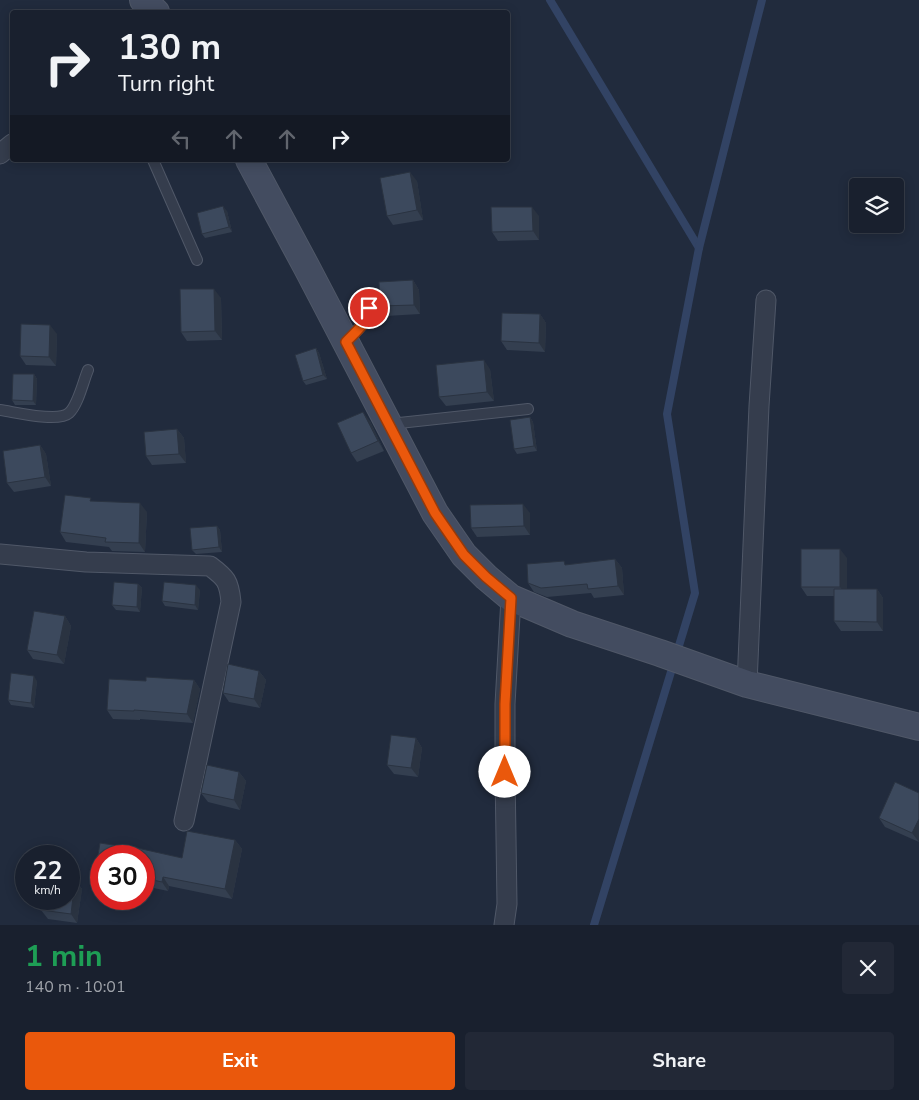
<!DOCTYPE html>
<meta charset="utf-8">
<style>
body{margin:0;font-family:"Nunito Sans",sans-serif;background:#222836;color:#f1f3f6;height:100vh;display:flex;flex-direction:column;font-size:19px;white-space:nowrap}
*{box-sizing:border-box;margin:0}
p{font-size:16px;color:#9fa3aa}
.icon{flex:none;width:28px;height:28px;fill:none;stroke:currentColor;stroke-width:2;stroke-linecap:round;stroke-linejoin:round}
.map{position:relative;height:925px;overflow:hidden}
.panel{display:flex;flex-direction:column;background:#19202e;flex:1}
.panel>*{flex:none}
.top-card{position:absolute;left:10px;top:10px;width:500px;height:152px;border-radius:5px;box-shadow:0 2px 12px #0003,0 0 0 1px #373e4a;background:#19202e;color:#f1f3f6;overflow:hidden}
.controls{position:absolute;left:849px;top:178px;display:grid;gap:10px}
.controls a{display:grid;place-items:center;width:55px;height:55px;border-radius:5px;background:#19202e;box-shadow:0 2px 12px #0003,0 0 0 1px #373e4a;font-size:25px}
.speed{position:absolute;left:15px;top:845px;display:flex;gap:10px;font-size:25px;font-weight:700;text-align:center}
.speed>*{display:grid;place-content:center;width:65px;height:65px;border-radius:50%;background:#19202e;box-shadow:0 2px 12px #0003,0 0 0 1px #373e4a;line-height:1}
.speed small{font-size:12px;font-weight:400}
.speed .limit{border:8px solid #d22;background:#fff;color:#111}
.pin{position:absolute;display:grid;place-items:center;width:42px;height:42px;color:#fff;margin:-21px;border:2px solid #fff;border-radius:50%;box-shadow:0 1px 5px #0007}
.me{position:absolute;width:55px;margin:-28px;rotate:0deg;stroke-linejoin:round;filter:drop-shadow(0 0 4px #0008)}
.turn{display:flex;align-items:center;gap:18px;height:105px;padding:0 25px;font-size:22px}
.turn .icon{width:65px;height:65px;stroke-width:2.5}
.turn b{display:block;font-size:35px;line-height:42px}
.lanes{display:flex;align-items:center;height:48px;padding:0 25px;background:#0003;justify-content:center;gap:25px;direction:ltr}
.lanes .off{opacity:.35}
.round{display:grid;place-items:center;flex:none;width:52px;height:52px;border-radius:5px;background:#222836}
.head{display:flex;align-items:center;justify-content:space-between;height:85px;padding:0 25px}
h1{font-size:30px;font-weight:700;line-height:38px;color:#1e9e55}
.cta{display:flex;gap:10px;margin-top:auto;padding:10px 25px}
.cta a{flex:1;height:58px;border-radius:5px;background:#ea580c;color:#fff;font-size:20px;font-weight:700;line-height:58px;text-align:center}
.cta a+a{background:#222836;color:#f1f3f6}
.map>svg:first-child{display:block}
.lines{fill:none;stroke-linecap:round;stroke-linejoin:round}
.stream{stroke:#324364;stroke-width:8}
.lane-casing{stroke:#505868;stroke-width:12}
.street-casing{stroke:#505868;stroke-width:21}
.secondary-casing{stroke:#505868;stroke-width:28}
.lane{stroke:#353d4d;stroke-width:10}
.street{stroke:#353d4d;stroke-width:19}
.secondary{stroke:#434c60;stroke-width:26}
.wall{fill:#343f50}
.shaded-wall{fill:#2a3341}
.building{fill:#3c495d;stroke:#2a3341}
.route-casing{stroke:#983908;stroke-width:12}
.route{stroke:#ea580c;stroke-width:9}
</style>
<div class="map">
<svg width="919" height="925" viewBox="0 0 919 925">
<rect width="100%" height="100%" fill="#212b3d"/>
<g class="lines">
<!-- stream -->
<g class="stream">
<polyline points="550,0 699,248"/>
<polyline points="594,925 695,593 667,414 699,248 762,0"/>
</g>
<!-- lane casing -->
<g class="lane-casing">
<g id="lane">
<polyline points="153,160 197,260"/>
<path d="M 346,341 C 354,333 371,320 369,308 C 368,304 366,300 365,296"/>
<path d="M 0,410 C 15,412 58,423 69,413 C 78,405 83,382 88,370"/>
<polyline points="390,424 528,409"/>
</g>
</g>
<!-- street casing -->
<g class="street-casing">
<g id="street">
<polyline points="0,154 12,144"/>
<path d="M 0,554 L 86,562 L 210,566 C 226,578 229,581 231,602 L 184,821"/>
<polyline points="747,684 759,406 766,300"/>
<polyline points="504,925 507,904 505,772 505,704 511,598"/>
</g>
</g>
<!-- secondary casing -->
<g class="secondary-casing">
<g id="secondary">
<polyline points="143,0 156,12"/>
<polyline points="249,160 307,268 435,513 464,555 486,577 511,598 572,624 660,653 747,684 919,727"/>
</g>
</g>
<!-- lane -->
<use href="#lane" class="lane"/>
<!-- street -->
<use href="#street" class="street"/>
<!-- secondary -->
<use href="#secondary" class="secondary"/>
</g>
<!-- wall -->
<g class="wall">
<polygon points="417,181 423,220 393,225 387,216"/>
<polygon points="227,211 232,232 205,238 202,234"/>
<polygon points="539,216 539,240 498,241 492,232"/>
<polygon points="413,280 419,290 420,314 386,316 380,306"/>
<polygon points="221,298 222,340 187,341 181,332"/>
<polygon points="540,314 546,323 545,352 507,350 501,341"/>
<polygon points="57,334 56,366 26,365 20,356"/>
<polygon points="316,348 319,353 327,379 306,385 303,381"/>
<polygon points="490,369 494,401 446,406 439,397"/>
<polygon points="34,374 37,379 36,405 15,405 12,400"/>
<polygon points="530,417 533,422 537,451 517,454 514,449"/>
<polygon points="370,421 384,451 357,462 351,453"/>
<polygon points="177,429 184,438 186,463 152,465 146,456"/>
<polygon points="40,445 46,454 51,486 14,492 7,483"/>
<polygon points="93,501 147,512 145,552 112,551 109,547 66,542 60,532"/>
<polygon points="530,513 530,535 477,537 471,528"/>
<polygon points="217,526 220,530 222,552 196,554 192,550"/>
<polygon points="847,558 847,589 877,589 883,598 883,631 841,631 834,621 834,596 807,596 801,587"/>
<polygon points="615,559 622,568 624,595 594,598 591,593 547,597 534,592 528,583 567,565"/>
<polygon points="138,584 142,588 140,612 116,610 112,605"/>
<polygon points="200,590 198,610 165,606 162,601"/>
<polygon points="65,616 71,626 64,664 33,659 27,650"/>
<polygon points="259,671 266,680 260,708 229,702 223,693"/>
<polygon points="194,680 200,689 193,723 140,719 140,720 113,719 107,710 146,681"/>
<polygon points="37,681 34,708 11,705 8,700"/>
<polygon points="416,738 422,748 418,777 394,774 387,765"/>
<polygon points="239,772 246,781 240,810 208,802 201,793"/>
<polygon points="895,782 919,842 885,827 879,818"/>
<polygon points="235,840 242,849 232,899 169,886 168,891 144,886 144,856 101,856 101,889 94,880 100,843 182,858"/>
<polygon points="75,880 82,889 77,923 48,919 41,910"/>
</g>
<!-- shaded-wall -->
<g class="shaded-wall">
<polygon points="410,172 417,181 423,220 417,210"/>
<polygon points="223,206 227,211 232,232 229,227"/>
<polygon points="532,207 539,216 539,240 533,231"/>
<polygon points="413,280 419,290 420,314 414,305"/>
<polygon points="214,289 221,298 222,340 215,331"/>
<polygon points="540,314 546,323 545,352 539,343"/>
<polygon points="50,325 57,334 56,366 49,357"/>
<polygon points="316,348 319,353 327,379 323,375"/>
<polygon points="484,360 490,369 494,401 487,392"/>
<polygon points="34,374 37,379 36,405 33,401"/>
<polygon points="363,412 370,421 384,451 378,441"/>
<polygon points="530,417 533,422 537,451 534,446"/>
<polygon points="177,429 184,438 186,463 179,454"/>
<polygon points="40,445 46,454 51,486 45,477"/>
<polygon points="140,503 147,512 145,552 139,543"/>
<polygon points="523,504 530,513 530,535 524,526"/>
<polygon points="217,526 220,530 222,552 219,547"/>
<polygon points="840,549 847,558 847,596 840,587"/>
<polygon points="615,559 622,568 624,595 618,586"/>
<polygon points="138,584 142,588 140,612 137,607"/>
<polygon points="196,585 200,590 198,610 195,605"/>
<polygon points="877,589 883,598 883,631 877,622"/>
<polygon points="65,616 71,626 64,664 57,655"/>
<polygon points="259,671 266,680 260,708 254,699"/>
<polygon points="34,676 37,681 34,708 31,703"/>
<polygon points="194,680 200,689 193,723 187,714"/>
<polygon points="416,738 422,748 418,777 411,768"/>
<polygon points="239,772 246,781 240,810 234,800"/>
<polygon points="919,819 919,842 912,833"/>
<polygon points="235,840 242,849 232,899 225,889"/>
<polygon points="163,877 169,886 168,891 162,882"/>
<polygon points="75,880 82,889 77,923 71,914"/>
</g>
<!-- building -->
<g class="building">
<polygon points="410,172 417,210 387,216 380,178"/>
<polygon points="223,206 229,227 202,234 197,213"/>
<polygon points="491,207 532,207 533,231 492,232"/>
<polygon points="413,280 414,305 380,306 379,282"/>
<polygon points="180,289 214,289 215,331 181,332"/>
<polygon points="502,313 540,314 539,343 501,341"/>
<polygon points="21,324 50,325 49,357 20,356"/>
<polygon points="316,348 323,375 303,381 295,355"/>
<polygon points="484,360 487,392 439,397 436,365"/>
<polygon points="13,374 34,374 33,401 12,400"/>
<polygon points="363,412 378,441 351,453 337,423"/>
<polygon points="530,417 534,446 514,449 510,420"/>
<polygon points="177,429 179,454 146,456 144,432"/>
<polygon points="40,445 45,477 7,483 3,451"/>
<polygon points="65,495 91,498 90,501 140,503 139,543 105,542 106,538 60,532"/>
<polygon points="523,504 524,526 471,528 470,505"/>
<polygon points="217,526 219,547 192,550 190,528"/>
<rect x="801" y="549" width="39" height="38"/>
<polygon points="615,559 618,586 588,589 587,584 541,588 528,583 527,564 564,561 565,565"/>
<polygon points="114,582 138,584 137,607 112,605"/>
<polygon points="164,582 196,585 195,605 162,601"/>
<polygon points="834,589 877,589 877,622 834,621"/>
<polygon points="34,611 65,616 57,655 27,650"/>
<polygon points="228,664 259,671 254,699 223,693"/>
<polygon points="11,673 34,676 31,703 8,700"/>
<polygon points="146,677 194,680 187,714 134,710 134,711 107,710 109,679 146,681"/>
<polygon points="391,735 416,738 411,768 387,765"/>
<polygon points="207,765 239,772 234,800 201,793"/>
<polygon points="895,782 919,793 919,819 912,833 879,818"/>
<polygon points="187,831 235,840 225,889 163,877 162,882 144,878 144,856 101,856 101,881 94,880 100,843 133,848 133,847 182,858"/>
<polygon points="69,879 75,880 71,914 41,910 43,899 69,899"/>
</g>
<g class="lines">
<!-- route casing -->
<g class="route-casing">
<path id="route" d="M 369,308 C 369,322 355,332 346,342 L 435,513 L 464,555 L 486,577 L 511,598 L 505,704 L 505,772"/>
</g>
<!-- route -->
<use href="#route" class="route"/>
</g>
</svg>
<div class="controls">
<a><svg class="icon" aria-label="layers" viewBox="0 0 24 24"><path d="M12 4l9 5-9 5-9-5zM3 14l9 5 9-5"/></svg></a>
</div>
<div class="speed"><div>22<small>km/h</small></div><div class="limit">30</div></div>
<div class="pin" style="left:369px;top:308px;background:#d93025"><svg class="icon" aria-label="arrive" viewBox="0 0 24 24"><path d="M6 21V4h12l-3 4 3 4H6"/></svg></div>
<svg class="me" style="left:505px;top:772px" viewBox="-20 -20 40 40"><circle r="19" fill="#fff"/><path d="M0-13L10 11 0 6-10 11z" fill="#ea580c"/></svg>
<div class="top-card">
<div class="turn"><svg class="icon" aria-label="right" viewBox="0 0 24 24"><path d="M7 20v-9h11M14 6l5 5-5 5"/></svg><div><b>130 m</b>Turn right</div></div>
<div class="lanes"><svg class="icon off" aria-label="left" viewBox="0 0 24 24"><path d="M17 20v-9H6M10 6l-5 5 5 5"/></svg><svg class="icon off" aria-label="ahead" viewBox="0 0 24 24"><path d="M12 20V5M6 11l6-6 6 6"/></svg><svg class="icon off" aria-label="ahead" viewBox="0 0 24 24"><path d="M12 20V5M6 11l6-6 6 6"/></svg><svg class="icon" aria-label="right" viewBox="0 0 24 24"><path d="M7 20v-9h11M14 6l5 5-5 5"/></svg></div>
</div>
</div>
<section class="panel">
<div class="head"><div><h1>1 min</h1><p>140 m · 10:01</p></div><a class="round"><svg class="icon" aria-label="close" viewBox="0 0 24 24"><path d="M6 6l12 12M18 6L6 18"/></svg></a></div>
<div class="cta"><a>Exit</a><a>Share</a></div>
</section>
